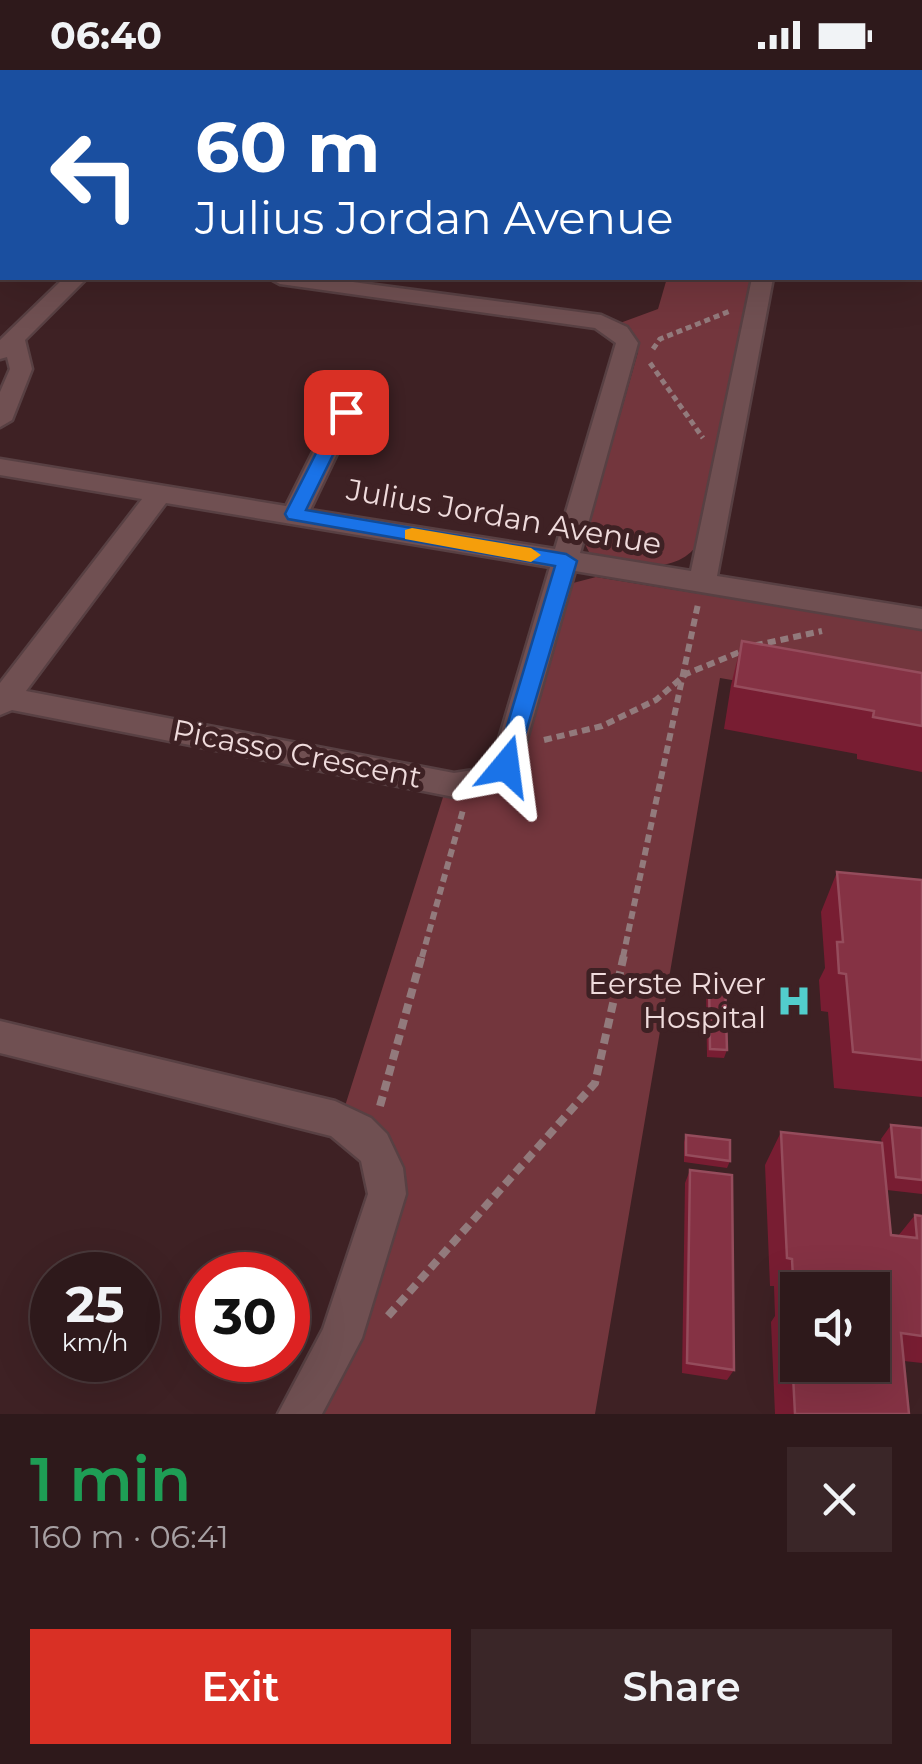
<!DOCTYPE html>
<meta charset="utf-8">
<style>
body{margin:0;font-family:Montserrat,sans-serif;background:#3a2628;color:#f1f3f6;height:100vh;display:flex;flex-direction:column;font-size:38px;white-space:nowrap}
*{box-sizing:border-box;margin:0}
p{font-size:32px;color:#a7a0a3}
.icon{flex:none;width:55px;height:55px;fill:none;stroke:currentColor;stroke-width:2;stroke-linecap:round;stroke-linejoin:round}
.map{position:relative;height:1344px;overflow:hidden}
.panel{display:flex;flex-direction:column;background:#2e191b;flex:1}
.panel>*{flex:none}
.top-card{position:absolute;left:0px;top:0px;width:922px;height:210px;box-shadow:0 10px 40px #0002,0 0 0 2px #49383a;background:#1a4fa0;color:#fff;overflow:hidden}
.buttons{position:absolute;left:780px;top:1202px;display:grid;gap:20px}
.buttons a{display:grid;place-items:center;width:110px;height:110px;border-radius:0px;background:#2e191b;box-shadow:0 10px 40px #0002,0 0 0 2px #49383a;font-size:50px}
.speed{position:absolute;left:30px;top:1182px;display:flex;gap:20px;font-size:50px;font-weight:700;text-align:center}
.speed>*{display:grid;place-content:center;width:130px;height:130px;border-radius:50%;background:#2e191b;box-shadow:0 10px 40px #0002,0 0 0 2px #49383a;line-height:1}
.speed small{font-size:25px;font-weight:400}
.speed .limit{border:15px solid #d22;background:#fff;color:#111}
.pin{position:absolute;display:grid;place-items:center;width:85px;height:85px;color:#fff;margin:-42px;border-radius:20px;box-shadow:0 5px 15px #0006}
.me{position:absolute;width:110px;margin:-55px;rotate:16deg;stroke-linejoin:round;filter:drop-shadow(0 0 8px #0008)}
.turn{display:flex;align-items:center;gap:35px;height:210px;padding:0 30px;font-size:45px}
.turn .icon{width:130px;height:130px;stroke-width:2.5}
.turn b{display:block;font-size:70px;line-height:85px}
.round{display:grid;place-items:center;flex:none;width:105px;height:105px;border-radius:0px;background:#3a2628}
.overview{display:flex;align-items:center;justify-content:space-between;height:170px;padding:0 30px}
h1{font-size:60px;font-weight:600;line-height:75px;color:#1e9e55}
.primary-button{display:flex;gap:20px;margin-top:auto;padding:20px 30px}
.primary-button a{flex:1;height:115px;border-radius:0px;background:#d93025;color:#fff;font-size:40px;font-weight:600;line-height:115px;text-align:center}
.primary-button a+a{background:#3a2628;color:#f1f3f6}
.status{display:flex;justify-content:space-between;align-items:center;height:70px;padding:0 50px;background:#2e191b;direction:ltr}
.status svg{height:28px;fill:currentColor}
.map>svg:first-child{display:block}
.green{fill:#73363d}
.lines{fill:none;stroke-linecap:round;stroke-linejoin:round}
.minor-casing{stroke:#584043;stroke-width:5}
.path-far2{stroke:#927a7c;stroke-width:5;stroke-dasharray:6 4;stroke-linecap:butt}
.path-far1{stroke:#927a7c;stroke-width:6;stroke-dasharray:8 5;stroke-linecap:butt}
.path{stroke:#927a7c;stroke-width:8;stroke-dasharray:10 6;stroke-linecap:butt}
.minor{fill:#705052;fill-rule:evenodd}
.wall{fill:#781d32}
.building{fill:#853244;stroke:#954c5c;stroke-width:2.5;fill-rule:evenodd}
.route{fill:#1a73e8;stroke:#114b97;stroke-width:2.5}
.slow{fill:#f59e0b}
.labels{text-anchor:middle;stroke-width:10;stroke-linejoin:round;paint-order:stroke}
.street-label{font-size:30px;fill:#efdbdc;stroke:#3e2124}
.poi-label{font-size:30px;fill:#efdbdc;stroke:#3e2124;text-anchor:end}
</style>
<div class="status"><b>06:40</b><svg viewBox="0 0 49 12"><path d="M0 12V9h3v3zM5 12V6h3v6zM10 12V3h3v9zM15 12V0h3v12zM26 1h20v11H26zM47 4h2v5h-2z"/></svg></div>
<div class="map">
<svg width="922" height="1344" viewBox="0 0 922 1344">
<rect width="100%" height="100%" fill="#3e2124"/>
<!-- green -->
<g class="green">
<path d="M 667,208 L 752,208 L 700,470 C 680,508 624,496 590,484 L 584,472 L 638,282 L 635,266 L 620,253 L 658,239 Z"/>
<path d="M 596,507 L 922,560 L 922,643 L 720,608 L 595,1344 L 318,1344 L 357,1279 L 400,1133 L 345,1036 L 444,724 C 477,727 506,717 523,689 L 573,513 Z"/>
</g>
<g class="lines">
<!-- minor casing -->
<g class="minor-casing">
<g id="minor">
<polygon points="200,0 230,0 232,2 202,2"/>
<polygon points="824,0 842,0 842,2 825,2"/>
<rect x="920" y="50" width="2" height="10"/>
<rect x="920" y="126" width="2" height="12"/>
<polygon points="64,208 87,208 25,270 32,299 12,350 0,357 0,322 10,299 7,287 0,289 0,270"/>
<path d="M 269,208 L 323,208 L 601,245 L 627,257 L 638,273 L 580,483 L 691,501 L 752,208 L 773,208 L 717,506 L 922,539 L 922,559 L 575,501 L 517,704 L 498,719 L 454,727 L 12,640 L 0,645 L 0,613 L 142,429 L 0,405 L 0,389 L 286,436 L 333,342 L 345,335 L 357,342 L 310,440 L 555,479 L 616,273 L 595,258 L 280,214 ZM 166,433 L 550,497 L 493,689 L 480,699 L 454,703 L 26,621 Z"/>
<polygon points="0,951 335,1031 371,1048 387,1064 403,1098 406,1124 362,1268 322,1344 278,1344 323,1259 368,1124 361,1091 331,1066 0,983"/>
</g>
</g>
<!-- path-far2 -->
<g class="path-far2">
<polyline points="653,279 660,269 730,241"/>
<polyline points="650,293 703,368"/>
</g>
<!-- path-far1 -->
<g class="path-far1">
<polyline points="544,670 602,656 656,630 686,604 757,575 822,561"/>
<polyline points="422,887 463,740"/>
<polyline points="623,887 698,534"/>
</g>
<!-- path -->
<g class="path">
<polyline points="380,1036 422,885"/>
<polyline points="388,1246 595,1013 624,885"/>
</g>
<!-- minor -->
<use href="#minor" class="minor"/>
</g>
<!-- wall -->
<g class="wall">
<polygon points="742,571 922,603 922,702 857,689 857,684 724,659 731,615"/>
<polygon points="837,802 922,810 922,1027 834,1018 828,942 821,941 819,910 825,898 821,842"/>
<polygon points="709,909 727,980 724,988 707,987 706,917"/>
<polygon points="891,1055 922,1058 922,1124 887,1120 891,1165 898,1166 915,1145 922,1146 922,1293 904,1291 909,1344 775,1344 771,1252 775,1246 774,1216 770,1216 765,1095 781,1062 882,1073 881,1069"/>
<polygon points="686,1065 730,1091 727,1098 684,1092 684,1072"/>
<polygon points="690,1100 734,1300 727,1310 682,1303 685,1113"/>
</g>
<!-- building -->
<g class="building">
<polygon points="742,571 922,603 922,656 873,647 874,641 735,616"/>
<polygon points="837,802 922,810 922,990 853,982 846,904 839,903 837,872 843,872"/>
<polygon points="709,909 725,910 727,980 710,979"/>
<polygon points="891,1055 922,1058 922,1110 896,1107"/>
<path d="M 781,1062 L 882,1073 L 891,1165 L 917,1168 L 915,1145 L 922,1146 L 922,1266 L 901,1263 L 909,1344 L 795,1344 L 789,1226 L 794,1227 L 792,1189 L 787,1188 ZM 798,1220 L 872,1220 L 872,1295 L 798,1295 Z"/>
<polygon points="686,1065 730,1070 730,1091 686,1085"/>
<polygon points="690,1100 732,1105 734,1300 687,1293"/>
</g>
<!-- route -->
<polygon class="route" points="346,336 354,342 306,440 566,484 577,491 514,702 498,702 495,696 555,496 288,449 285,444 337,342"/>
<!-- slow -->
<polygon class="slow" points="412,458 531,478 541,485 531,492 405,469 405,460"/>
<!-- icons -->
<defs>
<g id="hospital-bare" transform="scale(2.7)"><path d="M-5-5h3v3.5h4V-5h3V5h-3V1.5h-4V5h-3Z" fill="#52cdcc" stroke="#3e2124" stroke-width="2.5" paint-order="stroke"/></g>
</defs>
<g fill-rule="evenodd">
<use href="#hospital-bare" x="794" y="931"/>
</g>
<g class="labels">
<!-- street labels -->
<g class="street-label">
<text transform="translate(504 447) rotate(10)" y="10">Julius Jordan Avenue</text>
<text transform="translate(297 684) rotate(11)" y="10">Picasso Crescent</text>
</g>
<!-- poi labels -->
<g class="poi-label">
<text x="766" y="924">Eerste River<tspan x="766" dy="34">Hospital</tspan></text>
</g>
</g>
</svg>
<div class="buttons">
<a><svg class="icon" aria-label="sound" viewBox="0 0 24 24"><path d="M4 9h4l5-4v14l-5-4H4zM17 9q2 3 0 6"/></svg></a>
</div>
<div class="speed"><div>25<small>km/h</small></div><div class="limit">30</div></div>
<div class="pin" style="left:346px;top:342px;background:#d93025"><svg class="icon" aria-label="arrive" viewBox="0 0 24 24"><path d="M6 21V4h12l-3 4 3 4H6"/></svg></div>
<svg class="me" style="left:506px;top:696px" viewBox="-20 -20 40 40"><path d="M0-17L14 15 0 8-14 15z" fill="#1a73e8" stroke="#fff" stroke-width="4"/></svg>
<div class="top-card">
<div class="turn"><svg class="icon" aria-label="left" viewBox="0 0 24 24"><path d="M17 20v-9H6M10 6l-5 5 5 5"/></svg><div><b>60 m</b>Julius Jordan Avenue</div></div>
</div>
</div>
<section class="panel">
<div class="overview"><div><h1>1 min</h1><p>160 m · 06:41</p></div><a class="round"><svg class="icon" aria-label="close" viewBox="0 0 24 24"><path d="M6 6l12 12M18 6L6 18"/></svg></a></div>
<div class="primary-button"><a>Exit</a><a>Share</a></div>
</section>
